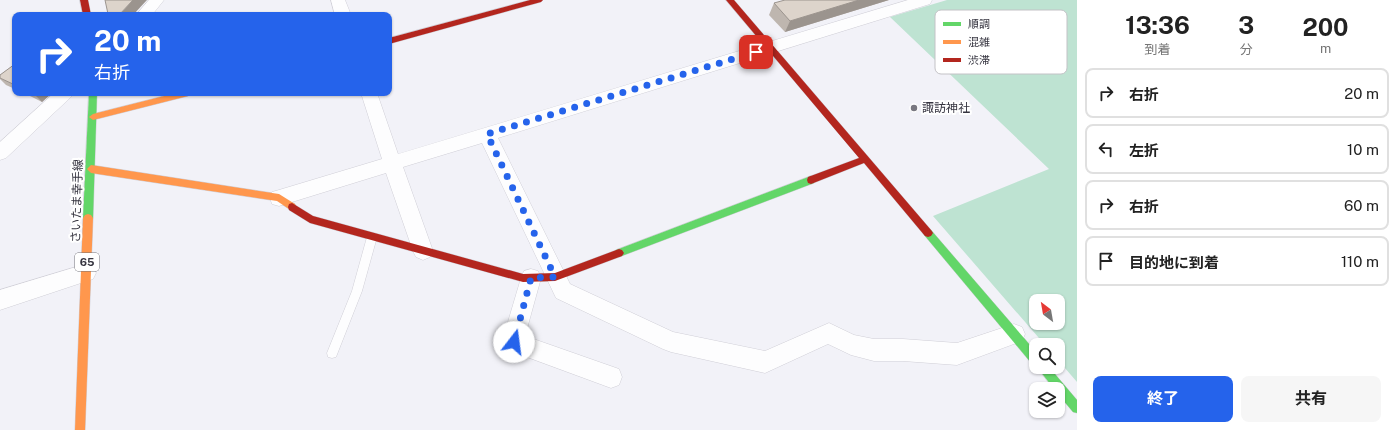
<!DOCTYPE html>
<html lang="ja">
<meta charset="utf-8">
<style>
body{margin:0;font-family:"Public Sans","Noto Sans JP",sans-serif;background:#f6f6f6;color:#222;height:100vh;display:flex;flex-direction:column;font-size:15px;white-space:nowrap}
*{box-sizing:border-box;margin:0}
p{font-size:13px;color:#767676}
.icon{flex:none;width:22px;height:22px;fill:none;stroke:currentColor;stroke-width:2;stroke-linecap:round;stroke-linejoin:round}
.map{position:relative;flex:1;overflow:hidden}
.panel{display:flex;flex-direction:column;background:#fff;width:320px}
.panel>*{flex:none}
.guide{position:absolute;left:12px;top:12px;width:380px;height:84px;border-radius:8px;box-shadow:0 1px 3px #0004;background:#2563eb;color:#fff;overflow:hidden}
.needle{width:26px;rotate:329deg}
.fabs{position:absolute;left:1029px;top:294px;display:grid;gap:8px}
.fabs a{display:grid;place-items:center;width:36px;height:36px;border-radius:8px;background:#fff;box-shadow:0 1px 3px #0004;font-size:20px}
.pin{position:absolute;display:grid;place-items:center;width:34px;height:34px;color:#fff;margin:-17px;border-radius:8px;box-shadow:0 2px 6px #0006}
.me{position:absolute;width:44px;margin:-22px;rotate:15deg;stroke-linejoin:round;filter:drop-shadow(0 0 3px #0008)}
.turn{display:flex;align-items:center;gap:14px;height:84px;padding:0 16px;font-size:18px}
.turn .icon{width:52px;height:52px;stroke-width:2.5}
.turn b{display:block;font-size:28px;line-height:34px}
.eta{display:flex;justify-content:space-evenly;align-items:center;height:68px;text-align:center}
.eta b{font-size:24px;font-weight:700;line-height:28px}
.primary-button{display:flex;gap:8px;margin-top:auto;padding:8px 16px}
.primary-button a{flex:1;height:46px;border-radius:8px;background:#2563eb;color:#fff;font-size:16px;font-weight:700;line-height:46px;text-align:center}
.primary-button a+a{background:#f6f6f6;color:#222}
ul{padding:0;list-style:none}
li{display:flex;align-items:center;gap:12px;height:50px;margin:0 8px 6px;padding:0 8px;border:2px solid #e0e0e0;border-radius:8px}
li div{flex:1}
li b{display:block;font-size:15px}
li em{font-style:normal}
main{display:flex;flex:1;min-height:0}
.map>svg:first-child{display:block}
.green{fill:#bee3d2;fill-rule:evenodd}
.lines{fill:none;stroke-linecap:round;stroke-linejoin:round}
.lane-casing{stroke:#d0cfd7;stroke-width:1}
.street-casing{stroke:#d0cfd7;stroke-width:1}
.fast-casing{stroke:#d0cfd7;stroke-width:1}
.slow-casing{stroke:#d0cfd7;stroke-width:1}
.jam-casing{stroke:#d0cfd7;stroke-width:1}
.lane{fill:#fdfdfe;fill-rule:evenodd}
.street{fill:#fdfdfe;fill-rule:evenodd}
.fast{fill:#63d668;fill-rule:evenodd}
.slow{fill:#ff974d;fill-rule:evenodd}
.jam{fill:#b3261e;fill-rule:evenodd}
.wall{fill:#beb6af}
.shaded-wall{fill:#9b948e}
.building{fill:#ddd4cb;stroke:#9b948e}
.route{stroke:#2563eb;stroke-width:7;stroke-dasharray:0 12.6}
.poi-dot{fill:#787780;stroke:#fff;stroke-width:1.5}
.labels{text-anchor:middle;stroke-width:4;stroke-linejoin:round;paint-order:stroke}
.shield{fill:#fff;stroke:#727279;stroke-width:1}
.shield-label{font-size:11px;font-weight:bold;fill:#363540}
.poi-label{font-size:12px;fill:#363540;stroke:#fff;text-anchor:start}
.street-label{font-size:12px;fill:#363540;stroke:#fff}
.key{fill:#fff;stroke:#c3c2c6;stroke-width:1}
.key-label{font-size:11px;fill:#363540}
</style>
<main>
<div class="map">
<svg width="1077" height="430" viewBox="0 0 1077 430">
<rect width="100%" height="100%" fill="#f2f2f8"/>
<!-- green -->
<path class="green" d="M 947,0 L 1077,0 L 1077,382 L 1058,360 L 1058,345 L 1045,345 L 933,216 L 1049,169 L 890,17 ZM 1036,301 L 1058,301 L 1058,323 L 1036,323 Z"/>
<g class="lines">
<!-- lane casing -->
<g class="lane-casing">
<polygon id="lane" points="372,233 375,234 377,237 362,291 336,357 332,358 328,357 327,353 352,291 367,237 369,234"/>
</g>
<!-- street casing -->
<g class="street-casing">
<g id="street">
<polygon points="149,0 164,0 152,15 136,15"/>
<polygon points="331,0 345,0 351,15 335,15"/>
<polygon points="908,0 932,0 930,4 498,138 570,284 673,332 765,351 829,323 854,335 874,339 903,339 957,343 1014,324 1022,327 1025,334 1022,341 957,365 903,361 874,361 851,355 828,344 765,373 671,352 663,349 556,298 482,143 403,167 433,251 430,257 423,260 416,257 413,251 386,173 279,206 272,204 270,198 272,192 279,190 382,159 361,93 377,93 398,154"/>
<polygon points="54,93 73,93 71,97 6,158 0,160 0,142"/>
<polygon points="86,264 93,267 96,273 93,279 0,310 0,290"/>
<polygon points="531,269 538,271 541,278 525,336 619,369 622,377 619,385 611,388 505,349 502,342 521,278 524,271"/>
</g>
</g>
<!-- fast casing -->
<g class="fast-casing">
<g id="fast">
<polygon points="89,93 97,93 93,218 91,221 88,222 85,221 83,218"/>
<polygon points="811,176 814,177 815,180 814,183 619,257 616,256 614,253 616,250"/>
<polygon points="928,229 931,230 1036,352 1036,365 1032,364 925,236 923,233 925,230"/>
<polygon points="1037,367 1049,367 1077,400 1077,413 1073,412 1058,394 1058,389 1054,389"/>
</g>
</g>
<!-- slow casing -->
<g class="slow-casing">
<g id="slow">
<polygon points="176,93 192,93 188,96 93,120 89,117 93,114"/>
<polygon points="91,165 279,194 295,204 296,207 295,210 292,211 277,201 91,173 87,169"/>
<polygon points="88,214 91,215 93,218 85,430 75,430 83,218 85,215"/>
</g>
</g>
<!-- jam casing -->
<g class="jam-casing">
<g id="jam">
<polygon points="80,0 88,0 91,15 83,15"/>
<polygon points="530,0 543,0 541,2 389,44 389,38"/>
<polygon points="726,0 734,0 931,230 933,233 931,236 928,237 925,236 864,163 811,184 808,183 807,180 808,177 859,158"/>
<polygon points="292,203 313,216 523,274 555,273 619,249 622,250 624,253 622,256 555,281 523,282 310,223 289,210 288,207 289,204"/>
</g>
</g>
<!-- lane -->
<use href="#lane" class="lane"/>
<!-- street -->
<use href="#street" class="street"/>
<!-- fast -->
<use href="#fast" class="fast"/>
<!-- slow -->
<use href="#slow" class="slow"/>
<!-- jam -->
<use href="#jam" class="jam"/>
</g>
<!-- wall -->
<g class="wall">
<polygon points="889,0 785,32 769,15 774,3"/>
<polygon points="15,64 15,89 6,85 0,79 0,75"/>
<polygon points="24,93 52,93 42,102"/>
</g>
<!-- shaded-wall -->
<g class="shaded-wall">
<polygon points="133,0 147,0 133,15 119,15"/>
<polygon points="859,0 889,0 785,32 790,21"/>
<polygon points="35,93 52,93 42,102 34,94"/>
</g>
<!-- building -->
<g class="building">
<polygon points="105,0 133,0 119,15 113,15 108,14"/>
<polygon points="785,0 859,0 790,21 774,3"/>
<polygon points="15,64 15,85 0,78 0,75"/>
</g>
<g class="lines">
<!-- route -->
<polyline class="route" points="514,342 531,278 555,277 487,134 756,52"/>
</g>
<!-- markers -->
<circle class="poi-dot" cx="914" cy="108" r="4"/>
<g class="labels">
<!-- shield labels -->
<rect class="shield" x="75" y="253" width="24" height="18" rx="3"/>
<g class="shield-label">
<text x="87" y="266">65</text>
</g>
<!-- poi labels -->
<g class="poi-label">
<text x="922" y="112">諏訪神社</text>
</g>
<!-- street labels -->
<g class="street-label">
<text transform="translate(77 201) rotate(-88)" y="4">さいたま幸手線</text>
</g>
</g>
<!-- legend -->
<rect x="935" y="10" width="132" height="64" rx="6" class="key"/>
<rect x="943" y="22" width="18" height="4" fill="#63d668"/>
<rect x="943" y="40" width="18" height="4" fill="#ff974d"/>
<rect x="943" y="58" width="18" height="4" fill="#b3261e"/>
<g class="key-label">
<text x="968" y="28">順調</text>
<text x="968" y="46">混雑</text>
<text x="968" y="64">渋滞</text>
</g>
</svg>
<div class="fabs">
<a><svg class="needle" viewBox="-14 -14 28 28"><path d="M0-13l5 13h-10z" fill="#e53935"/><path d="M0 13l5-13h-10z" fill="#767676"/></svg></a>
<a><svg class="icon" aria-label="search" viewBox="0 0 24 24"><circle cx="10" cy="10" r="6"/><path d="M15 15l6 6"/></svg></a>
<a><svg class="icon" aria-label="layers" viewBox="0 0 24 24"><path d="M12 4l9 5-9 5-9-5zM3 14l9 5 9-5"/></svg></a>
</div>
<div class="pin" style="left:756px;top:52px;background:#d93025"><svg class="icon" aria-label="arrive" viewBox="0 0 24 24"><path d="M6 21V4h12l-3 4 3 4H6"/></svg></div>
<svg class="me" style="left:514px;top:342px" viewBox="-20 -20 40 40"><circle r="19" fill="#fff"/><path d="M0-13L10 11 0 6-10 11z" fill="#2563eb"/></svg>
<div class="guide">
<div class="turn"><svg class="icon" aria-label="right" viewBox="0 0 24 24"><path d="M7 20v-9h11M14 6l5 5-5 5"/></svg><div><b>20 m</b>右折</div></div>
</div>
</div>
<section class="panel">
<div class="eta">
<div><b>13:36</b><p>到着</p></div>
<div><b>3</b><p>分</p></div>
<div><b>200</b><p>m</p></div>
</div>
<ul>
<li><svg class="icon" aria-label="right" viewBox="0 0 24 24"><path d="M7 20v-9h11M14 6l5 5-5 5"/></svg><div><b>右折</b></div><em>20 m</em></li>
<li><svg class="icon" aria-label="left" viewBox="0 0 24 24"><path d="M17 20v-9H6M10 6l-5 5 5 5"/></svg><div><b>左折</b></div><em>10 m</em></li>
<li><svg class="icon" aria-label="right" viewBox="0 0 24 24"><path d="M7 20v-9h11M14 6l5 5-5 5"/></svg><div><b>右折</b></div><em>60 m</em></li>
<li><svg class="icon" aria-label="arrive" viewBox="0 0 24 24"><path d="M6 21V4h12l-3 4 3 4H6"/></svg><div><b>目的地に到着</b></div><em>110 m</em></li>
</ul>
<div class="primary-button"><a>終了</a><a>共有</a></div>
</section>
</main>
